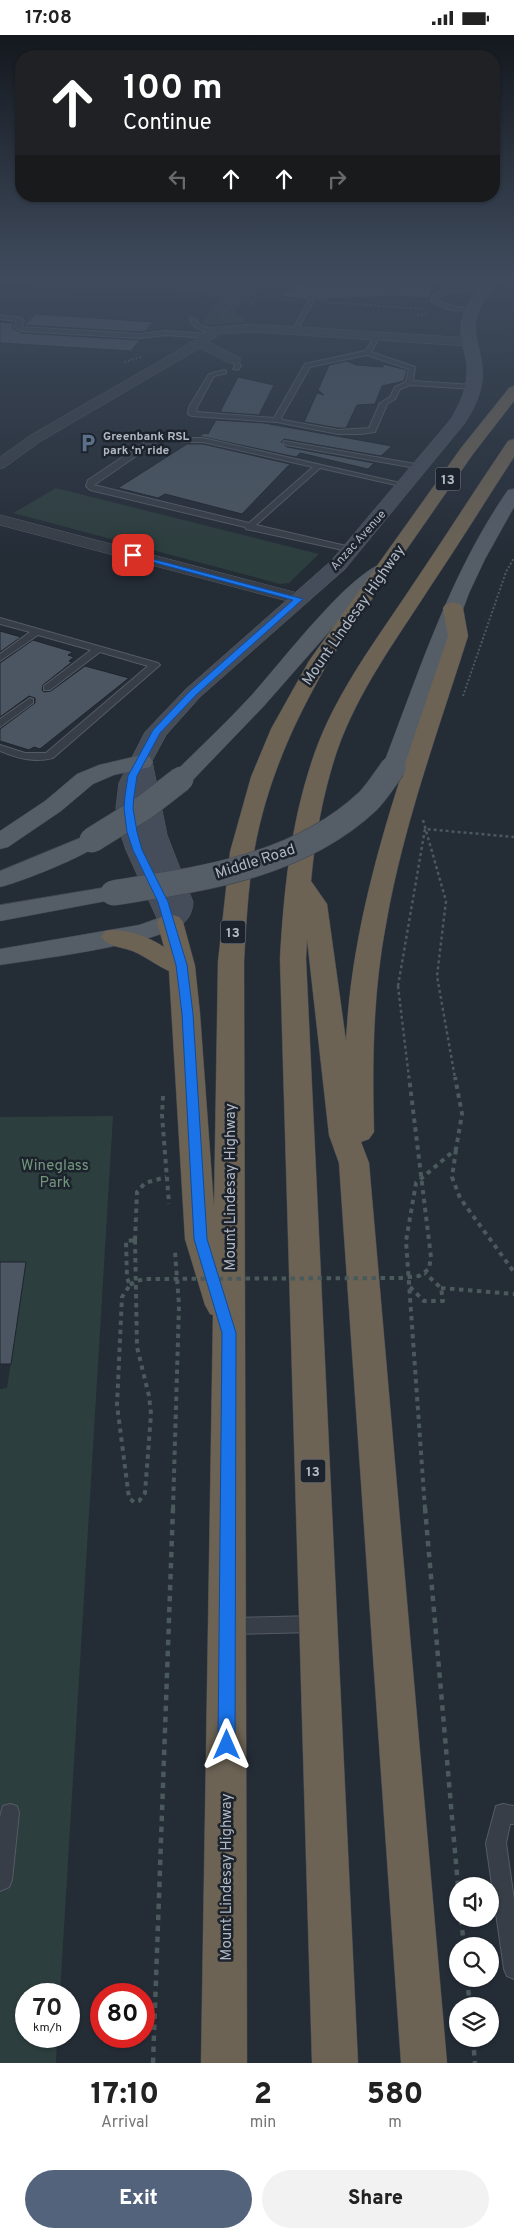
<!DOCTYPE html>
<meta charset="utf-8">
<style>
body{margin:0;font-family:Overpass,sans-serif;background:#f2f2f2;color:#222;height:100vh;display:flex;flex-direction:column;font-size:19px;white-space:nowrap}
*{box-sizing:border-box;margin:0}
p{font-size:16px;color:#767676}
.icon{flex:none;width:28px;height:28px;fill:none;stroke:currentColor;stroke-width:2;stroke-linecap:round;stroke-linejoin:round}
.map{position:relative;height:2028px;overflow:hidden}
.panel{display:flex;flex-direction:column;background:#fff;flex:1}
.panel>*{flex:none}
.top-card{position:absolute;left:15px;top:15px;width:485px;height:152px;border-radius:20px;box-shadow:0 1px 4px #0004;background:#202124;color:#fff;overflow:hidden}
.fabs{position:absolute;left:449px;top:1842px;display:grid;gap:10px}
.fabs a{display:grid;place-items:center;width:50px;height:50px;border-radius:50%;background:#fff;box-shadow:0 1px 4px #0004;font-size:25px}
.speed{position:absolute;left:15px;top:1948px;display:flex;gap:10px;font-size:25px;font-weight:700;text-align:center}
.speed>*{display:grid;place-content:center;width:65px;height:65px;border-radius:50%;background:#fff;box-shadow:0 1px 4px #0004;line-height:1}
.speed small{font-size:12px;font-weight:400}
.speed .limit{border:8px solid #d22;background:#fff;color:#111}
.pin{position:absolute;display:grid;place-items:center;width:42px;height:42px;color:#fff;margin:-21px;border-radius:10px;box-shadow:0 2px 8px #0006}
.me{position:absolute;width:55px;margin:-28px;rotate:0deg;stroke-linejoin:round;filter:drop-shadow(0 0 4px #0008)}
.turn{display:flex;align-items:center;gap:18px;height:105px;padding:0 25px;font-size:22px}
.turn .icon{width:65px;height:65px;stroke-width:2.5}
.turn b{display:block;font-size:35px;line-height:42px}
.lanes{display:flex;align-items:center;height:48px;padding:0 25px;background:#0003;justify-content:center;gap:25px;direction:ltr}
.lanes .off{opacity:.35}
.eta{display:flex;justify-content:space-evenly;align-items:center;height:85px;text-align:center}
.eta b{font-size:30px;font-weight:800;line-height:35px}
.cta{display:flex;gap:10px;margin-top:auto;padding:10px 25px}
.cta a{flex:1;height:58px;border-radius:30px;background:#54637c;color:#fff;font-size:20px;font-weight:800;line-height:58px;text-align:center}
.cta a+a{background:#f2f2f2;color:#222}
.status{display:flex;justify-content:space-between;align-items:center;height:35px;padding:0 25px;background:#fff;direction:ltr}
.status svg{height:14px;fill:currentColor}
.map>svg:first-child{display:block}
.green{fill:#2d3e3e}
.building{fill:#4c5662;stroke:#1e252e}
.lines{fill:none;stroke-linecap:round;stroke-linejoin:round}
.lane-casing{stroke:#555b65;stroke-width:2}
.street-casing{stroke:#555b65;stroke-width:1}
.secondary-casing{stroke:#555b65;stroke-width:1}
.primary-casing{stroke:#404750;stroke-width:1}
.highway-casing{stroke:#424852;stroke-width:1}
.path-far3{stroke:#4a595c;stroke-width:2;stroke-dasharray:2 2;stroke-linecap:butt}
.path-far2{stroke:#4a595c;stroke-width:2.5;stroke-dasharray:3 3;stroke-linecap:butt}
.path-far1{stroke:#4a595c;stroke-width:4;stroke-dasharray:4.5 4.5;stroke-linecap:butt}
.path{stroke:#4a595c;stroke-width:4.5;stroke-dasharray:5.5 5.5;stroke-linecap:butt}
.lane{fill:#373e47;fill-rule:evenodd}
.street{fill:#373e47;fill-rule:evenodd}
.secondary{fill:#464d5a;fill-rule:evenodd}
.primary{fill:#555d67;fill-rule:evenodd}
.highway{fill:#6c6355;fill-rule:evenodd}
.primary-bridge-casing{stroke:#404750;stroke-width:26;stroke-linecap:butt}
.path-bridge-far1{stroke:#4a595c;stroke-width:2.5;stroke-dasharray:3 3;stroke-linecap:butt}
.path-bridge{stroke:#4a595c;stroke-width:4;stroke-dasharray:4.5 4.5;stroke-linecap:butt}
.primary-bridge{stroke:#555d67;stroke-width:25}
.route{fill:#1a73e8;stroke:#114b97}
.labels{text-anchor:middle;stroke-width:5;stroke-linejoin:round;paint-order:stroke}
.far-poi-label{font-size:12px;font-weight:bold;fill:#b2b8c3;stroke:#1c232c;text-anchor:start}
.far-street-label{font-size:12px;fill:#b2b8c3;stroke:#1c232c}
.shield{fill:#1c232c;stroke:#858b96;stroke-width:1}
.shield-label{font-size:14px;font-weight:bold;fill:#b2b8c3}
.street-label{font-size:15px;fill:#b2b8c3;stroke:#1c232c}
.park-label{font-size:15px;fill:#73967c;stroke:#1c232c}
</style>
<div class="status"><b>17:08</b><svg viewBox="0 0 49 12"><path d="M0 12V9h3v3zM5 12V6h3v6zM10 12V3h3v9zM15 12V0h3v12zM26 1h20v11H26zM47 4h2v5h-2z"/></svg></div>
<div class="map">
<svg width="514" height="2028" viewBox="0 0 514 2028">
<rect width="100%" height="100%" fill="#242c36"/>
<!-- green -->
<g class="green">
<polygon points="0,243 102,243 264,253 250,263 255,265 253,269 242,268 235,280 246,281 243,287 207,290 203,288 204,285 220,262 0,249"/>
<polygon points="56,453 319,519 289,548 280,549 13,478"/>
<polygon points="113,1081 60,1959 26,1959 26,2001 57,2001 56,2028 0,2028 0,1354 7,1353 26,1228 0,1227 0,1082"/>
</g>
<!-- building -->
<g class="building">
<polygon points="304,243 436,243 429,263 391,261 327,264 327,266 316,265 309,262 307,265 280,261"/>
<polygon points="36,279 153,287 146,296 139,297 24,290"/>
<polygon points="0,287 14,288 12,293 21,298 140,305 131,316 0,308"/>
<polygon points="347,326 356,330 383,332 383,329 407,335 404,346 382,351 375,369 357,370 346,393 338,393 304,387 317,358 324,360 318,355 329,330"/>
<polygon points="238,342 274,350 259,380 220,377"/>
<polygon points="216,385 264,388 392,411 381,421 284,404 281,407 287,412 374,428 368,434 300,418 296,422 199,401 205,398 208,399"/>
<polygon points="187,409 203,409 290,429 242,479 165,459 158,463 118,453"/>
<polygon points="0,596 21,602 0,617"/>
<polygon points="33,605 73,617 68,620 74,622 69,626 72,627 43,650 42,655 44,657 51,656 85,631 129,643 40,714 34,712 29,715 0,706 0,694 35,668 35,663 29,661 0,682 0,628"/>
<polygon points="0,1227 26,1227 11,1329 0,1329"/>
</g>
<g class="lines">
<!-- lane casing -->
<g class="lane-casing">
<g id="lane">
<polygon points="485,252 487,255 451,257 437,263 438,266 452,271 472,274 472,276 451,275 432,267 432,261 450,253"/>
<polygon points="309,264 314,265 296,297 292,297"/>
<polygon points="0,280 21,283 24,286 21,291 22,292 139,299 166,296 207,299 210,301 207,303 166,300 139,303 21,296 14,292 17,286 0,284"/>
<path d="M 190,283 L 194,283 L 200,290 L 217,296 L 214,298 C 204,296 191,294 190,283 Z"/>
<path d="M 377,299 L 380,301 L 371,317 L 415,332 L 413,346 L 473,350 L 476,352 L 473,354 L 410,350 L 400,354 L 395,364 L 387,369 L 375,397 L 361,399 L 338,399 L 277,387 L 192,381 L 188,379 L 189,372 L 209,339 L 224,335 L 226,336 L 226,338 L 214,341 L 197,372 L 196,377 L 274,383 L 305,329 L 365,316 ZM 367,320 L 409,334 L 406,347 L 395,352 L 390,362 L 380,368 L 369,393 L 338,395 L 283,385 L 281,383 L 310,332 Z"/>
<polygon points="232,324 236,324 241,331 238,335 233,334 235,331"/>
<path d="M 170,399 L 184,403 L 203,403 L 409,450 L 405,452 L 320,433 L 256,490 L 355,513 L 355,517 L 352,517 L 246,494 L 245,492 L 90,455 L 86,451 L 88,445 L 156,400 ZM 170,403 L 184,407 L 203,407 L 313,432 L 249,488 L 94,450 L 161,404 Z"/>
<polygon points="284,406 421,430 425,432 421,434 287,410 283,408"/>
<path d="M 0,583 L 158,628 L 160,630 L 53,723 C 34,728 17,723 0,716 L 0,710 L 25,718 L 46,718 L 148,631 L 100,617 L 50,655 L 44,655 L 44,651 L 91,615 L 38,600 L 0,626 L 0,619 L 30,597 L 0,589 Z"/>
<polygon points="30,663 33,664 33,668 0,692 0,684"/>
<polygon points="315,1581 321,1583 324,1589 321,1595 315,1597 230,1599 224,1597 221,1591 224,1585 230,1583"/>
<polygon points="10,1769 17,1771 19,1778 12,1845 9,1852 0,1856 0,1782 3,1771"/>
<polygon points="503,1769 514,1771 514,1789 510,1789 506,1808 514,1865 514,1944 507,1941 504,1934 486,1808 496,1771"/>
</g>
</g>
<!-- street casing -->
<g class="street-casing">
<g id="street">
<polygon points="253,289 469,303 476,307 469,311 253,297 220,299 208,307 239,322 241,325 239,328 229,328 200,313 41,406 5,432 0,434 0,422 31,400 184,312 211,293"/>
<polygon points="0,480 305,560 308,564 305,568 299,569 0,490"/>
</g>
</g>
<!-- secondary casing -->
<g class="secondary-casing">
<path id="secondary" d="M 489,243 L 503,243 C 494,255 483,263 478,277 C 471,296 480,312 482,331 C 485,351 475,373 464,389 L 345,534 L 200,662 L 166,700 L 152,726 L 167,800 L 193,867 C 192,885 179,897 161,892 L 126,815 L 120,797 L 116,773 L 119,748 L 145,697 L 186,654 L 331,526 L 451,384 C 459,370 467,355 467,337 C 468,327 464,317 462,307 C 457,281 470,261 489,243 Z"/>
</g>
<!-- primary casing -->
<g class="primary-casing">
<g id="primary">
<path d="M 514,454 L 514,472 L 485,524 L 469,558 L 404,733 L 401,738 L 393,740 L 385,738 L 382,733 C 419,638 449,540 508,455 Z"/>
<path d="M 384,528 L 391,530 L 393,534 L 391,538 L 364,557 L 263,672 L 189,749 L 181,751 L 173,749 L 170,744 L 173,739 C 198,714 225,689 249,663 C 277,633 349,537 384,528 Z"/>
<polygon points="142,720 150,722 153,727 150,732 114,740 93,749 61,776 8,812 0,814 0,796 45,766 77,739 99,730"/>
<path d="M 92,798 L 100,800 L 104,805 C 95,818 18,848 0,852 L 0,836 Z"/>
<polygon points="113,851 122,853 125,858 122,863 0,886 0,870"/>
<path d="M 170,879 L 179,882 L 183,887 C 168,908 31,925 0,930 L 0,914 L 139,890 Z"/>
</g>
</g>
<!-- highway casing -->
<g class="highway-casing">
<g id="highway">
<path d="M 514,351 L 514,366 L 473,419 L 329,626 C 294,686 266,748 254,817 C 248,853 246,890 244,927 L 247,2028 L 201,2028 L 213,1280 L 210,1279 L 205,1270 L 185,1204 L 169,936 C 158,931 149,924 137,918 C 126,912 109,913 101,902 L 105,896 C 123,892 149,902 164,912 L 157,887 L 161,882 L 170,879 L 179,882 L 183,887 L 195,931 L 200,979 L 214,1172 L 218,927 L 230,817 L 251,742 L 271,694 L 309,626 L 461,413 L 509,353 Z"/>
<path d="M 514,404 L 514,422 C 486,465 459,509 430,552 C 396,605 358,656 337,716 C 323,758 315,802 311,846 L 327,869 L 346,1006 C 353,865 404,733 448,601 L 443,573 L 446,569 L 453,567 L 460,569 L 463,573 L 468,601 C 438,696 403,791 386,889 C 373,958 372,1027 374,1097 L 369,1104 L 361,1107 L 369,1128 L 447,2028 L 401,2028 L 339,1128 L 329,1100 L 307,904 L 306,924 L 358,2028 L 312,2028 L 280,924 C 284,853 291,785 315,717 C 337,656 377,604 412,551 C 444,504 474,456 506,409 L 508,406 Z"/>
</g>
</g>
<!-- path-far3 -->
<g class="path-far3">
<polyline points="52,243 114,251 176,252 296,266"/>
<polyline points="0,246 5,243"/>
<polyline points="256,262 252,269 256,271"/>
<polyline points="322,267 426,274"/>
<polyline points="223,280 236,259"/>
<polyline points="417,281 428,278"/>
<polyline points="124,327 141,322"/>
<polyline points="463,661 506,537 514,523"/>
</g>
<!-- path-far2 -->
<g class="path-far2">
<polyline points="423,785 446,866 437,941 455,1043"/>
<polyline points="398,951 425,794 514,802"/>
</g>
<!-- path-far1 -->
<g class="path-far1">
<polyline points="163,1061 162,1080 169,1169"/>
<polyline points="456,1115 452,1142 460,1163 514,1237"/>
<polygon points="135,1205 137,1312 149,1361 151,1379 145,1458 139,1466 134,1467 129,1463 117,1370 122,1262 130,1250 127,1243 126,1206"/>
<polyline points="135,1205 137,1157 145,1148 166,1142"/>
<polyline points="410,1252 424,1266 443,1266 441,1253 425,1238"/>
<polyline points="441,1253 514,1259"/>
<polyline points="173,1474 179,1270 175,1217"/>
<polyline points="425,1474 406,1206 416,1148 456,1114 462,1079 455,1042"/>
</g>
<!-- path -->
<g class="path">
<polyline points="425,1473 458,1851"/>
<polyline points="461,1884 464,1911"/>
<polyline points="467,1944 470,1971"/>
<polyline points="473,2004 475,2028"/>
<polyline points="153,2028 173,1473"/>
</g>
<!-- lane -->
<use href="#lane" class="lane"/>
<!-- street -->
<use href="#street" class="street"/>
<!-- secondary -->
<use href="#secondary" class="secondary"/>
<!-- primary -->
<use href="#primary" class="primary"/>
<!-- highway -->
<use href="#highway" class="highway"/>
<!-- primary-bridge casing -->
<g class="primary-bridge-casing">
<g id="primary-bridge">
<polyline points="92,805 145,772 181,744"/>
<path d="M 113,858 C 203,844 299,831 368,766 C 377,757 385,744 393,733"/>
</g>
</g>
<!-- path-bridge-far1 -->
<polyline class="path-bridge-far1" points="398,951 409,1043"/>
<!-- path-bridge -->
<polyline class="path-bridge" points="130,1250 136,1246 146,1244 401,1243 419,1241 429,1234 431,1222 409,1042"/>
<!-- primary-bridge -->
<use href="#primary-bridge" class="primary-bridge"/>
</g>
<!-- sky -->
<linearGradient id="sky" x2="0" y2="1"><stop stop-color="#14181e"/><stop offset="0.46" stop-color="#3f4b5d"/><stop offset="1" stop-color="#3f4b5d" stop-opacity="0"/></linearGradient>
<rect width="514" height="527" fill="url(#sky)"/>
<!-- route -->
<polygon class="route" points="130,518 303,564 196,660 160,698 137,741 134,761 133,773 137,797 142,815 168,867 187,930 193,979 207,1204 236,1298 235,1710 233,1716 227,1719 221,1716 218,1710 222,1298 194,1204 182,979 176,930 158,867 133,815 127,797 124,773 125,761 128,741 153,695 190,656 293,565 130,521"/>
<!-- icons -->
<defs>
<g id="parking-bare" transform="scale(1.5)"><path d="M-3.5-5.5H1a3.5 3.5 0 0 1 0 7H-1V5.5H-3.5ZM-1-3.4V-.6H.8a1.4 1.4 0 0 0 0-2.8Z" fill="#5c6f8a" stroke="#1c232c" stroke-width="2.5" paint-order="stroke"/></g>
</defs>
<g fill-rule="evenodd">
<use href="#parking-bare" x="88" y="408"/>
</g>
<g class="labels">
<!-- far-poi labels -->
<g class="far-poi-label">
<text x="103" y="405">Greenbank RSL<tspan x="103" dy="14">park ‘n’ ride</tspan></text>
</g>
<!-- far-street labels -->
<g class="far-street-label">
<text transform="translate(358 505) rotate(-48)" y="4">Anzac Avenue</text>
</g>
<!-- shield labels -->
<g class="shield">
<rect x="435.5" y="432.5" width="25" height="23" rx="4"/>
<rect x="220.5" y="885.5" width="25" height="23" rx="4"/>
<rect x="300.5" y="1424.5" width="25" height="23" rx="4"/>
</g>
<g class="shield-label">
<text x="448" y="449">13</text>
<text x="233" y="902">13</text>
<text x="313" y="1441">13</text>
</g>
<!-- street labels -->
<g class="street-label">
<text transform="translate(353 580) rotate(-55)" y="5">Mount Lindesay Highway</text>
<text transform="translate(255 826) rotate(-18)" y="5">Middle Road</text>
<text transform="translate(230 1152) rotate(-90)" y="5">Mount Lindesay Highway</text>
<text transform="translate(226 1842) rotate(-90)" y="5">Mount Lindesay Highway</text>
</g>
<!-- park labels -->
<g class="park-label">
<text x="55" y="1135">Wineglass<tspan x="55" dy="17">Park</tspan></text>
</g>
</g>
</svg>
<div class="fabs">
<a><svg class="icon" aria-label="sound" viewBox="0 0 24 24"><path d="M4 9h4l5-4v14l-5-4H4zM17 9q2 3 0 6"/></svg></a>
<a><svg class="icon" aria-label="search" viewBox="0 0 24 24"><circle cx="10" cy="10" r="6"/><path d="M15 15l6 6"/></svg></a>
<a><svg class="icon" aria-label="layers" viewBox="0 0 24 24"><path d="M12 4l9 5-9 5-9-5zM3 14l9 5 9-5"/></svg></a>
</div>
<div class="speed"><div>70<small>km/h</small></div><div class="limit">80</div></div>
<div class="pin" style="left:133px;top:520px;background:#d93025"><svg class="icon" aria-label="arrive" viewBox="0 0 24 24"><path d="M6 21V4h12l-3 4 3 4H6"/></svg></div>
<svg class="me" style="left:227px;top:1710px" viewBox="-20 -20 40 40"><path d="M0-17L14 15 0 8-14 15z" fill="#1a73e8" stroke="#fff" stroke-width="4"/></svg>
<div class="top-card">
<div class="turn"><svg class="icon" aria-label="ahead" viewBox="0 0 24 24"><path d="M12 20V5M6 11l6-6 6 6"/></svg><div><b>100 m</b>Continue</div></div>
<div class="lanes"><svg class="icon off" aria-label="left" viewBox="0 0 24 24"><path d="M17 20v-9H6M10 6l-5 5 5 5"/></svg><svg class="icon" aria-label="ahead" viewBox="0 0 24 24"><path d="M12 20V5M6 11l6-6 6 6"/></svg><svg class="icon" aria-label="ahead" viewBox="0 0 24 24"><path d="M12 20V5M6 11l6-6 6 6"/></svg><svg class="icon off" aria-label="right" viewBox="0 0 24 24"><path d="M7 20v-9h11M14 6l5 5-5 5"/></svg></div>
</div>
</div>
<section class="panel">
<div class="eta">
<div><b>17:10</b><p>Arrival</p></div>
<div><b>2</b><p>min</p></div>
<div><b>580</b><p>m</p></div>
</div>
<div class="cta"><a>Exit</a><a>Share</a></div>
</section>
